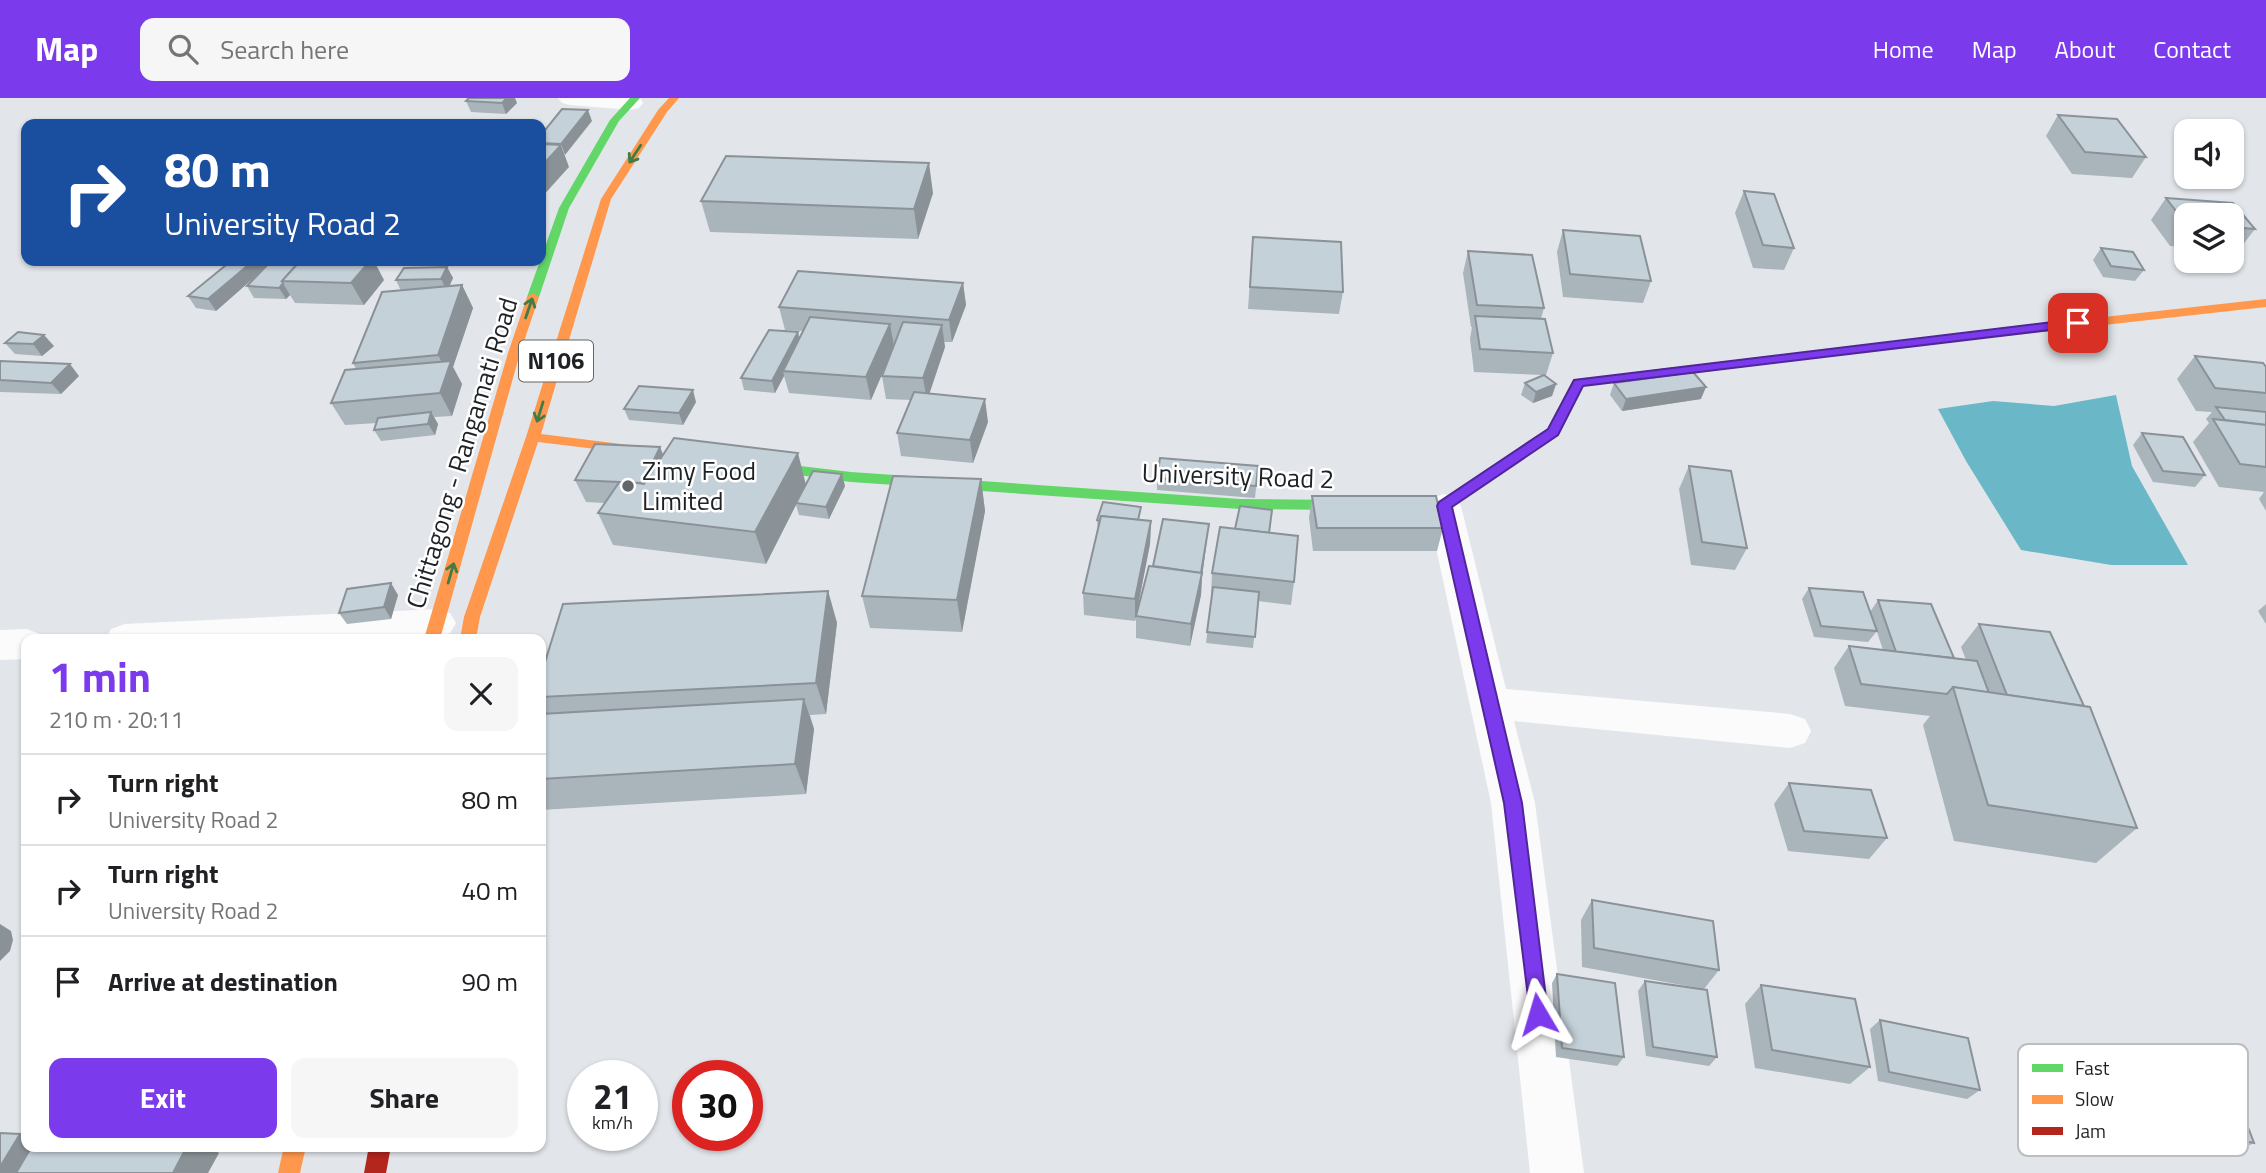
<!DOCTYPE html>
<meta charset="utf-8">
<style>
body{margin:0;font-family:"Titillium Web",sans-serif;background:#f6f6f6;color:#202124;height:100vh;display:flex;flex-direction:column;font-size:26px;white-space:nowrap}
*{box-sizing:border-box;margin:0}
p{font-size:23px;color:#757577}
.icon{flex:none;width:38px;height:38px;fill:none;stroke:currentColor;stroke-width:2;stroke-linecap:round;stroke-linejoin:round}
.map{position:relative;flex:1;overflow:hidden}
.drawer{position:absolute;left:21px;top:536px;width:525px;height:518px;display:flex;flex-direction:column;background:#fff;border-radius:14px;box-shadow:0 2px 5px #0004}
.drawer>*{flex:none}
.guide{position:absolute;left:21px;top:21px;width:525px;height:147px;border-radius:14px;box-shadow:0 2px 5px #0004;background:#1a4fa0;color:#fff;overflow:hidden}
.fabs{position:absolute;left:2174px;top:21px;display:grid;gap:14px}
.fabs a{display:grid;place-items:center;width:70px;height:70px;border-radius:14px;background:#fff;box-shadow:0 2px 5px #0004;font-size:35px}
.speed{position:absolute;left:567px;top:962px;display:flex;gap:14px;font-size:35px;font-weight:700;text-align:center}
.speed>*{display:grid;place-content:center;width:91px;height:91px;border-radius:50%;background:#fff;box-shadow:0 2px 5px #0004;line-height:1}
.speed small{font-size:18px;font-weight:400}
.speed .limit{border:10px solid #d22;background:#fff;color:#111}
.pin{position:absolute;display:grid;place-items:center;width:60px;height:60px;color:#fff;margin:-30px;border-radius:14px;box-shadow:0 4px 10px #0006}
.me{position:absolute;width:77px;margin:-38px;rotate:353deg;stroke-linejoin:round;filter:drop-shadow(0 0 5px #0008)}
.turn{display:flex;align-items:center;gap:24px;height:147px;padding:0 28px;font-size:32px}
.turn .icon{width:91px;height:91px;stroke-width:2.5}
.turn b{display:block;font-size:49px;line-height:60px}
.round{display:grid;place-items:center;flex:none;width:74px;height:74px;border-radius:14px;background:#f6f6f6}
.head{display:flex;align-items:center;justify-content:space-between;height:119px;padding:0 28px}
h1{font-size:42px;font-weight:700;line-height:52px;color:#7c3aed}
.primary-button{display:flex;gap:14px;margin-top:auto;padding:14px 28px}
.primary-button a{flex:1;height:80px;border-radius:14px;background:#7c3aed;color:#fff;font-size:28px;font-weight:700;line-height:80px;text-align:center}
.primary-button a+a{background:#f6f6f6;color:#202124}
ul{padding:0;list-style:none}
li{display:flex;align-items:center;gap:21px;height:91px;padding:0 28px;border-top:2px solid #e0e0e0}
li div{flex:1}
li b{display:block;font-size:26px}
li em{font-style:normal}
header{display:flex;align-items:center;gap:42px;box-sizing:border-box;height:98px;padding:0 35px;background:#7c3aed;color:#fff}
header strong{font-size:33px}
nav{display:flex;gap:38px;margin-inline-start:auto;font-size:24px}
.search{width:490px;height:63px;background:#f6f6f6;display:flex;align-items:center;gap:18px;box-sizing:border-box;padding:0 24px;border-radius:14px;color:#757577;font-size:26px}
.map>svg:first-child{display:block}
.water{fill:#6ab8c7}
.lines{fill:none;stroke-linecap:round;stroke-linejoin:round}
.street{fill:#fbfbfc;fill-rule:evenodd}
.fast{fill:#63d668;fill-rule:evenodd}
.slow{fill:#ff974d;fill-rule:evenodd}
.jam{fill:#b3261e;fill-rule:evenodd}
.wall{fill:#a9b4bb}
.shaded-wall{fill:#8a9298}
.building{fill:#c5d1d9;stroke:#8a9298;stroke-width:2}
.oneway{stroke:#417c46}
.route{fill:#7c3aed;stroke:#51269a;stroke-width:2}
.poi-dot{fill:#63676a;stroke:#fff;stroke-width:2.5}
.labels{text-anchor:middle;stroke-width:5;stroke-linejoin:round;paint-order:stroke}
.shield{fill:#fff;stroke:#626466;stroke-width:2}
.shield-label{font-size:24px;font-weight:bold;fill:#1f2225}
.street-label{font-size:26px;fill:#1f2225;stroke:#fff}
.poi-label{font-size:26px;fill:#1f2225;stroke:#fff;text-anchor:start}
.key{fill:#fff;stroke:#bcbdbe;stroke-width:2}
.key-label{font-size:19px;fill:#1f2225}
</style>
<header>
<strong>Map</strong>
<div class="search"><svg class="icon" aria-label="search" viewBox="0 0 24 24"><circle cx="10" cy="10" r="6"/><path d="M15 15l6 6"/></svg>Search here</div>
<nav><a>Home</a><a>Map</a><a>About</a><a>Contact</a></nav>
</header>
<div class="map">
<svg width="2266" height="1075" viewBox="0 0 2266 1075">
<rect width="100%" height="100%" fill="#e2e6ea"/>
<!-- water -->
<polygon class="water" points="2116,297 2132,368 2188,467 2111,467 2021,452 1966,363 1938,311 1993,303 2054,308"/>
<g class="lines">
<!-- street -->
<g class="street">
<polygon points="558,0 640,0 643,5 639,10 631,12 570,7 562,5"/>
<polygon points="1444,396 1456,400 1461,408 1506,591 1790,616 1805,621 1811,633 1805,645 1790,650 1514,623 1535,705 1584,1075 1530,1075 1491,705 1427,408 1432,400"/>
<polygon points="437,511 450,515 456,525 450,535 437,539 106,541 111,531 125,526"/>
<polygon points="26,531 40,536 43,541 26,541 26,561 0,562 0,532"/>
</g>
<!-- fast -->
<g class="fast">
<polygon points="630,0 640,0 619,23 569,110 539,199 537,202 529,202 527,199 559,110 610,22"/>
<polygon points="750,362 851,374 1240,401 1341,402 1348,407 1341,412 1240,411 851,384 745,370 743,367 745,364"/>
</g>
<!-- slow -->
<g class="slow">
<polygon points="669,0 679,0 667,14 611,101 541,336 645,349 652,353 645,357 538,344 480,519 476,541 460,541 464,519 526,339 601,101 658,12"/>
<polygon points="533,195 539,199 520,255 440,541 424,541 508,255 527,199"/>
<polygon points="2266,201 2266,209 1997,239 1991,235 1997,231"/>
<polygon points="1660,271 1666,275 1665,278 1583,288 1558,337 1449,411 1341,412 1334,407 1341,402 1441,403 1548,331 1573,282"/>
<polygon points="284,1048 306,1048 300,1075 278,1075"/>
</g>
<!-- jam -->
<g class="jam">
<polygon points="1997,231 2003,235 2001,238 1660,279 1654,275 1660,271"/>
<polygon points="369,1048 391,1048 386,1075 364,1075"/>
</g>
</g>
<!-- wall -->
<g class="wall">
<polygon points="466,3 517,5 506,16 471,14"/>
<polygon points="2058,17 2146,59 2132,80 2072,76 2046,38"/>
<polygon points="1744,93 1794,150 1784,172 1753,170 1735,115"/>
<polygon points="933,95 918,141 710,134 701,103"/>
<polygon points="2166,100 2233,105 2255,131 2238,153 2231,153 2231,117 2186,117 2186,149 2170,148 2151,122"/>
<polygon points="1563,132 1651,183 1643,205 1563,199 1557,154"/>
<polygon points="1253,139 1343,194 1339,216 1248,211"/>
<polygon points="2101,150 2144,172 2135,183 2103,179 2093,162"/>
<polygon points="1468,153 1544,210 1541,221 1553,255 1546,277 1544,277 1556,286 1552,298 1533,305 1521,297 1525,285 1543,277 1474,274 1470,241 1472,229 1471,229 1463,175"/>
<polygon points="231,163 269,163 270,164 384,182 364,207 295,205 290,197 286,201 254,200 247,188 260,174 216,213 196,210 188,198"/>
<polygon points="447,169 453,180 449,189 462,187 473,210 453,269 462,286 452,318 434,319 438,326 435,337 381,343 374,332 377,325 345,327 331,305 356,271 353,265 401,193 396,182"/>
<polygon points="963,185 966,207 952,244 944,244 945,249 929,295 988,324 973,365 901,358 897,335 911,302 886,301 882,278 887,265 871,302 789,295 784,278 775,295 744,292 741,280 800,239 803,233 785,232 779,209"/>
<polygon points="5,245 54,248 42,258 15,256"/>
<polygon points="2195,258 2266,269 2266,413 2259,401 2264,394 2219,389 2193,344 2209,325 2206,321 2212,314 2196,313 2177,281"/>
<polygon points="0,263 79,278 61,296 0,294"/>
<polygon points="1614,285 1701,301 1622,313 1610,297"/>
<polygon points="696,304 683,327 629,322 624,311"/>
<polygon points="2142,335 2205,377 2195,389 2153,384 2133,347"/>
<polygon points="660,349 663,357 806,386 845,388 829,421 799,417 796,407 766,466 613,447 598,415 605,405 586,404 575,382"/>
<polygon points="1258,368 1255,400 1157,392 1157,380"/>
<polygon points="1689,368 1747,450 1735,472 1691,467 1679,391"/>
<polygon points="981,381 985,413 962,534 870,530 862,498"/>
<polygon points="1312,398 1443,430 1437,453 1313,453 1309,420"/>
<polygon points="1097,422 1151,423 1150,446 1135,523 1084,517 1083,495 1098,434"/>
<polygon points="1209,426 1202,479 1201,497 1190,548 1136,540 1136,518 1153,468"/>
<polygon points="1269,435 1294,484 1291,507 1258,503 1253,550 1206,545 1212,497 1211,497 1212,475"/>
<polygon points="1809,490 1870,514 1878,502 1954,560 1966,562 1961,549 1979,526 2137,730 2096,765 1954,743 1923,627 1930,618 1845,608 1834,570 1849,548 1883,552 1876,531 1877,533 1868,544 1814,539 1802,501"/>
<polygon points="828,493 837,525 826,616 810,617 814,631 806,696 541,712 541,616 544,616 541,611 541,577"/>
<polygon points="398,497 391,521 347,526 339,515"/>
<polygon points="2266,506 2266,526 2258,513"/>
<polygon points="1789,685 1887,740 1869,761 1788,753 1774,706"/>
<polygon points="1592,802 1719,872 1704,891 1582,869 1581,822"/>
<polygon points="1557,876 1624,959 1617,968 1556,959 1552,885"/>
<polygon points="1645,883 1717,959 1709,968 1646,958 1638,893"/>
<polygon points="1761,887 1870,969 1850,986 1755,970 1745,906"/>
<polygon points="1880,922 1980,992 1967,1001 1878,983 1870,931"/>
<polygon points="2148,965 2254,1045 2237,1053 2152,1036 2133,974"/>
</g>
<!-- shaded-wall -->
<g class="shaded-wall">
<polygon points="507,0 515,0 517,5 506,16 502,5"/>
<polygon points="588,12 592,23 565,57 561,46"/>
<polygon points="561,47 569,69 541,100 541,69"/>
<polygon points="929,65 933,95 918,141 914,111"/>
<polygon points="253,163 269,163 271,165 216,213 208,201"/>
<polygon points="370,163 374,163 384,182 364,207 351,185"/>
<polygon points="447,169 453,180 447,193 441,181"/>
<polygon points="283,185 290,197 286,201 279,190"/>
<polygon points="963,185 966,207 952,244 949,222"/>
<polygon points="462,187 473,210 453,269 462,286 452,318 440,295 447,274 438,257"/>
<polygon points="890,226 894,248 871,302 866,279"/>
<polygon points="942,227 945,249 927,303 923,280"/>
<polygon points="798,234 801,246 783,273 784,278 775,295 772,283"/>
<polygon points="44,237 54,248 42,258 33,246"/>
<polygon points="70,266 79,278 61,296 51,285"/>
<polygon points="1556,286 1552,298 1533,305 1536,294"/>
<polygon points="1706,289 1701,301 1622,313 1626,301"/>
<polygon points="693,292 696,304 683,327 679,315"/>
<polygon points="985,301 988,324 973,365 970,342"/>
<polygon points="431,314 438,326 435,337 428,326"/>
<polygon points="660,349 669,372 652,408 643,385"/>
<polygon points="798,355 806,387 766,466 755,434"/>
<polygon points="842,376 845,388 829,421 826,409"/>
<polygon points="981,381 985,413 962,534 957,502"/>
<polygon points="1151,423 1150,446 1135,523 1135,501"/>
<polygon points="1209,426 1202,479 1201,497 1190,548 1191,526"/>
<polygon points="391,485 398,497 391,521 384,509"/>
<polygon points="828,493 837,525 826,616 816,585"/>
<polygon points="804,601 814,631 806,696 795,666"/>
<polygon points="0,826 11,833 13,842 10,853 0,863"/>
<polygon points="20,1036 26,1039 26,1048 44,1048 38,1075 0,1075 0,1069"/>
<polygon points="187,1048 208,1048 219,1055 208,1075 173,1075"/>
</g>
<!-- building -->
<g class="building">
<polygon points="469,0 507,0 502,5 466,3"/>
<polygon points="562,11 588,12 561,46 541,45 541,37"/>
<polygon points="2058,17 2117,21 2146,59 2085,54"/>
<polygon points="541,46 561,47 541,69"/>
<polygon points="726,58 929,65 914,111 701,103"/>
<polygon points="1744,93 1774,96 1794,150 1763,147"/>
<polygon points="2166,100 2233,105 2255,131 2231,129 2231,117 2186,117 2186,126"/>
<polygon points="1563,132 1640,138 1651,183 1570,176"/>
<polygon points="1253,139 1341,144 1343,194 1250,189"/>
<polygon points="2101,150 2133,154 2144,172 2111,168"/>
<polygon points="1468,153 1532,157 1544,210 1477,207"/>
<polygon points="231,163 253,163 208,201 188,198"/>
<polygon points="271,163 300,163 282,183 283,185 279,190 247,188"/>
<polygon points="300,163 370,163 351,185 282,183"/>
<polygon points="447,169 441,181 396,182 404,170"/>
<polygon points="798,173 963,185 949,222 779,209"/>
<polygon points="462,187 438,257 353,265 382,194"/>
<polygon points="1475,218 1545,221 1553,255 1480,251"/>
<polygon points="810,219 890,226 866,279 783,273"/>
<polygon points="903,224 942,227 923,280 882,278"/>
<polygon points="769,232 798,234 772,283 741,280"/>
<polygon points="18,234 44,237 33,246 5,245"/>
<polygon points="2195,258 2263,265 2266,269 2266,295 2215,290"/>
<polygon points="0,263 70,266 51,285 0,282"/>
<polygon points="451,263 440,295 331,305 345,272"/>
<polygon points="1693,274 1706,289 1626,301 1614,285"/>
<polygon points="1544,277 1556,286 1536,294 1525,285"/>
<polygon points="639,288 693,292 679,315 624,311"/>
<polygon points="914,294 985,301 970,342 897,335"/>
<polygon points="2216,309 2266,314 2266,327 2225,322"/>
<polygon points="431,314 428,326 374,332 378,320"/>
<polygon points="2213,321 2266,327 2266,369 2240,366"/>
<polygon points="2142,335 2183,339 2205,377 2163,373"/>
<polygon points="674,340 798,355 755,434 598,415 620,383 644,386"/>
<polygon points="595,346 660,349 643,385 575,382"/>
<polygon points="1160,360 1258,368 1256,388 1157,380"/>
<polygon points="1689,368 1731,373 1747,450 1702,444"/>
<polygon points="813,373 842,376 826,409 796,405"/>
<polygon points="893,378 981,381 957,502 862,498"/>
<polygon points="1312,398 1436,398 1443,430 1317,430"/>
<polygon points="1103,404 1141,409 1138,422 1101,418 1100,423 1097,422"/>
<polygon points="1240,408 1272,412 1269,435 1235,431"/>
<polygon points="1101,418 1151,423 1135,501 1083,495"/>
<polygon points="1163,421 1209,426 1201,475 1153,468"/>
<polygon points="1220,429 1298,438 1294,484 1212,475"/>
<polygon points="1149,468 1202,475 1191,526 1136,518"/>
<polygon points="391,485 384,509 339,515 347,491"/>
<polygon points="1213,489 1259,494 1255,539 1207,534"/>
<polygon points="1809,490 1863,494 1877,533 1821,528"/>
<polygon points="828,493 816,585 541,599 541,577 563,506"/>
<polygon points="1878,502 1931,506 1954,560 1896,554"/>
<polygon points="1979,526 2050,534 2084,608 2007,597"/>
<polygon points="1849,548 1977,563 1989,595 1953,589 1947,596 1861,586"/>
<polygon points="1953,589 2090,609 2137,730 1988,707"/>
<polygon points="804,601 795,666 541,681 541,616"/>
<polygon points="1789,685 1871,692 1887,740 1804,733"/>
<polygon points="1592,802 1713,823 1719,872 1594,850"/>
<polygon points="1557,876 1615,885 1624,959 1562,950"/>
<polygon points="1645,883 1707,892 1717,959 1653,949"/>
<polygon points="1761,887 1855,901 1870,969 1772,952"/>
<polygon points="1880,922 1968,940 1980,992 1889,974"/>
<polygon points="2148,965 2230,982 2254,1045 2167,1028"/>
<polygon points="0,1035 20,1036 0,1069"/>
<polygon points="32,1048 187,1048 173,1075 16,1075"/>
</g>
<!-- one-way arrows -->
<defs><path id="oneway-shaft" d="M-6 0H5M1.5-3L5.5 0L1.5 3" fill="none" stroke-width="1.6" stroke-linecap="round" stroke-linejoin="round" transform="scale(1.75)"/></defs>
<g class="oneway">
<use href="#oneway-shaft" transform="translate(635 56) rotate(123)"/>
<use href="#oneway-shaft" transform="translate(529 210) rotate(-71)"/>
<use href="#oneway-shaft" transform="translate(540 314) rotate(107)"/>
<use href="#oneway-shaft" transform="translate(451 475) rotate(-74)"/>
</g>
<!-- route -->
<polygon class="route" points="2078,221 2083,222 2083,228 1583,288 1558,337 1452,409 1522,705 1548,916 1545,923 1538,926 1531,923 1504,705 1437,408 1439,404 1548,331 1574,282"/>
<!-- markers -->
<circle class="poi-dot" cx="628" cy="388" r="7"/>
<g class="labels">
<!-- shield labels -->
<rect class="shield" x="519" y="242.5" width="74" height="41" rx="5"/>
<g class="shield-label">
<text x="556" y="271">N106</text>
</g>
<!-- street labels -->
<g class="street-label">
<text transform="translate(462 355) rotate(-73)" y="9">Chittagong - Rangamati Road</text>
<text transform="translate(1238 378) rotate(2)" y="9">University Road 2</text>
</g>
<!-- poi labels -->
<g class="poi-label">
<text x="642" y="382">Zimy Food<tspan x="642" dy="30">Limited</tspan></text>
</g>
</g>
<!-- legend -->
<rect x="2018" y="946" width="230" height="112" rx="10" class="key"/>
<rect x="2032" y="966" width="31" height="8" fill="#63d668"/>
<rect x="2032" y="997" width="31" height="9" fill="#ff974d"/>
<rect x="2032" y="1029" width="31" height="8" fill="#b3261e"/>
<g class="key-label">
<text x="2075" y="977">Fast</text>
<text x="2075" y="1008">Slow</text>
<text x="2075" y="1040">Jam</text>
</g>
</svg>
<div class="fabs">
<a><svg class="icon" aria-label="sound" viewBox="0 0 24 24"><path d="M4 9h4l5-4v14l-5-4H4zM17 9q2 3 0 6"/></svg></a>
<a><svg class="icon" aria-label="layers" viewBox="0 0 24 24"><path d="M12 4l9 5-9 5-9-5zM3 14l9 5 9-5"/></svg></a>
</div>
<div class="speed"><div>21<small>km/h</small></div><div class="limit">30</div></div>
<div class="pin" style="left:2078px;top:225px;background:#d93025"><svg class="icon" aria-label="arrive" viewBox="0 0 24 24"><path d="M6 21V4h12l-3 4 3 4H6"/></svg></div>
<svg class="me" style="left:1538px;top:916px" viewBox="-20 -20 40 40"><path d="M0-17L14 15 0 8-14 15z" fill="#7c3aed" stroke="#fff" stroke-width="4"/></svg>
<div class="guide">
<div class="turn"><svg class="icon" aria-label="right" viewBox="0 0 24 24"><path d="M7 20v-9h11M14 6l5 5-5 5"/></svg><div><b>80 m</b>University Road 2</div></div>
</div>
<section class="drawer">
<div class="head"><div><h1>1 min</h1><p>210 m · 20:11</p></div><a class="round"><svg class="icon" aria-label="close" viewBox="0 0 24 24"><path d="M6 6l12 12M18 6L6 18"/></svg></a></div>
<ul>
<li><svg class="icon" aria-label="right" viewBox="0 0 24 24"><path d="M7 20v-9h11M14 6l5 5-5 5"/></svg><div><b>Turn right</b><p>University Road 2</p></div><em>80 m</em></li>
<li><svg class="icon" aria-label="right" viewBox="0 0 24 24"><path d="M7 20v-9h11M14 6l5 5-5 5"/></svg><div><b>Turn right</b><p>University Road 2</p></div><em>40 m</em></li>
<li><svg class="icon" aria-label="arrive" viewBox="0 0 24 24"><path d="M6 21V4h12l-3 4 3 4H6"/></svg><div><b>Arrive at destination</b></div><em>90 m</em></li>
</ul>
<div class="primary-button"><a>Exit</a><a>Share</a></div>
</section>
</div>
